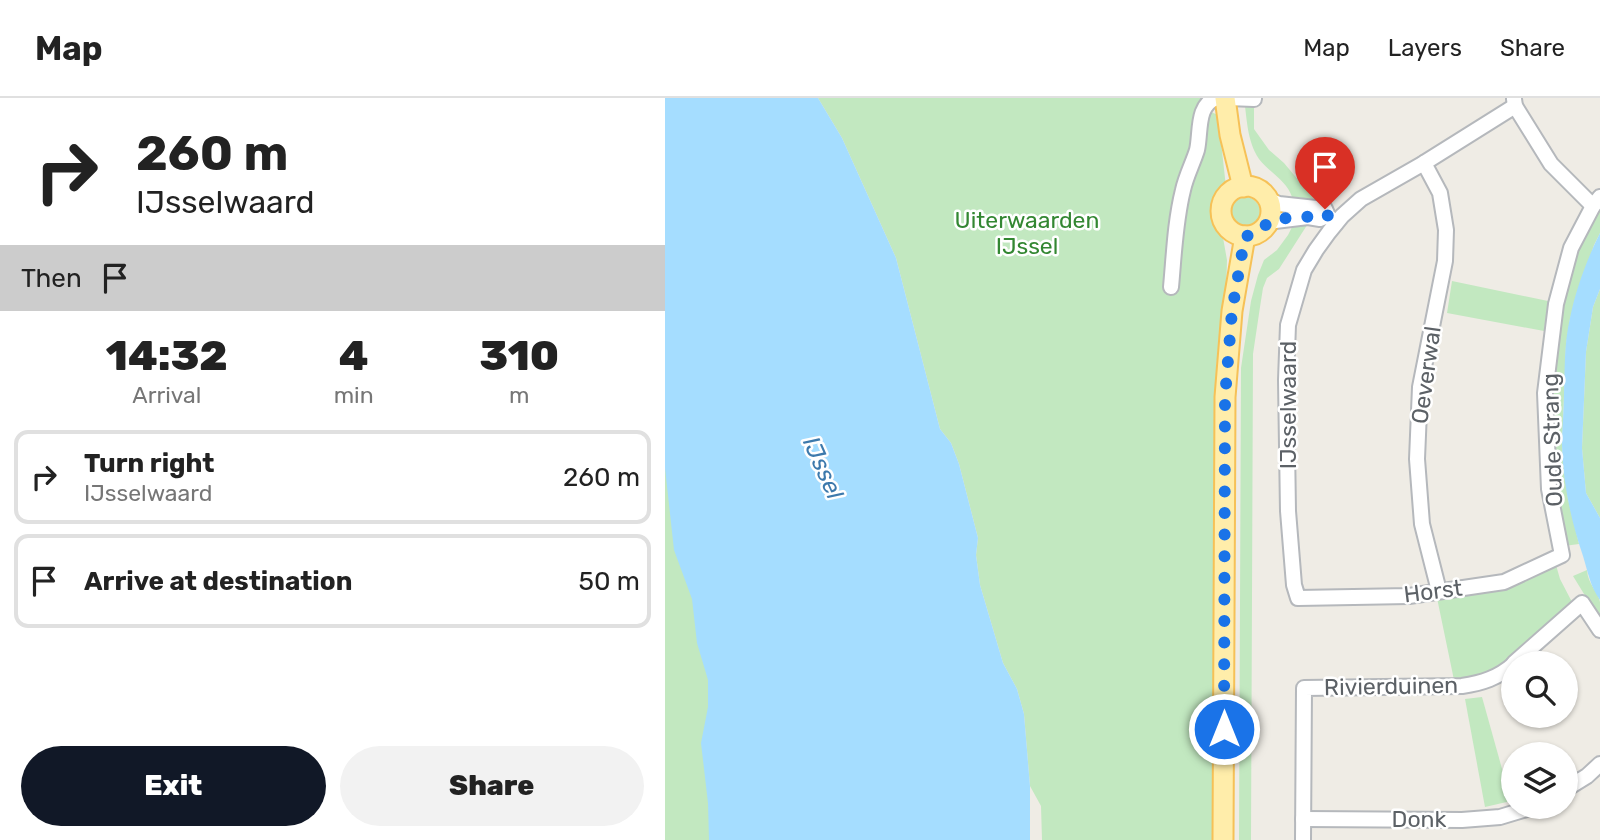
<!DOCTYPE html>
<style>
body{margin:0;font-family:Rubik,sans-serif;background:#f2f2f2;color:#222;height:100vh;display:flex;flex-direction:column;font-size:26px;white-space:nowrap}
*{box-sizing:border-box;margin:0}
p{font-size:23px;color:#767676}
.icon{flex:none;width:38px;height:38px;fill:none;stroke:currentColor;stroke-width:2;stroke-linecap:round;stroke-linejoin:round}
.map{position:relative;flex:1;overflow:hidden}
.sheet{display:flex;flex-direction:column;background:#fff;width:665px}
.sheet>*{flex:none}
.top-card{background:#fff;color:#222;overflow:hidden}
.tools{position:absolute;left:836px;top:553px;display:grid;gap:14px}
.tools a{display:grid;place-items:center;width:77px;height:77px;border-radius:50%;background:#fff;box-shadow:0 2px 5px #0004;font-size:35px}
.pin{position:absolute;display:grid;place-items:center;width:60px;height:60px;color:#fff;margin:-72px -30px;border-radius:50% 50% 50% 0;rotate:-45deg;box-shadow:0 0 7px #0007}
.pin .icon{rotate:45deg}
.me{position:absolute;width:77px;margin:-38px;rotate:0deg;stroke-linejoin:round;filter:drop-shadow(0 0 5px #0008)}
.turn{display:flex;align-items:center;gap:24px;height:147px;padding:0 21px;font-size:32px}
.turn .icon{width:91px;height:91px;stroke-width:2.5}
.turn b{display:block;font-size:49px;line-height:60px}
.then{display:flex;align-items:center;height:66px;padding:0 21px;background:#0003;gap:14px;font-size:26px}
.eta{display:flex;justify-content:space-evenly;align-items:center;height:119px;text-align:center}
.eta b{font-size:42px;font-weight:800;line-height:49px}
.action{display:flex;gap:14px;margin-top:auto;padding:14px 21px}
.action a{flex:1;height:80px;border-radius:42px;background:#111827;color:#fff;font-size:28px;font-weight:800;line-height:80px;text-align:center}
.action a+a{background:#f2f2f2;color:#222}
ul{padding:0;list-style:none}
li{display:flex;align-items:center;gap:21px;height:94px;margin:0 14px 10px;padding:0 7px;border:4px solid #e0e0e0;border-radius:14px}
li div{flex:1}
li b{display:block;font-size:26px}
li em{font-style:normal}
header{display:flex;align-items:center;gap:42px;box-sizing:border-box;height:98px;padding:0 35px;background:#fff;border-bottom:2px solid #e0e0e0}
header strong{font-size:33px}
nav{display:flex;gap:38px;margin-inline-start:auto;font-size:24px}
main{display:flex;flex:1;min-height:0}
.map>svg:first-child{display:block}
.green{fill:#c2e8c0}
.water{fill:#a5ddff}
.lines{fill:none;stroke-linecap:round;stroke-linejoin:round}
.minor-casing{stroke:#b5b8bc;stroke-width:18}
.major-casing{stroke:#f6c157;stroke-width:23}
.minor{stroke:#fff;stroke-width:14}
.major{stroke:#ffedaa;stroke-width:19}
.route{stroke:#1a73e8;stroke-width:12;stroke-dasharray:0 21.6}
.labels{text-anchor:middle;stroke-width:5;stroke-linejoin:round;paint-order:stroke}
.park-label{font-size:23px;fill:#338732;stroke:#fff}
.street-label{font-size:23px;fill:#5c6166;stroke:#fff}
.water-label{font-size:24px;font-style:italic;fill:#3c79ac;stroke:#fff}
</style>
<header>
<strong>Map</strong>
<nav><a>Map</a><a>Layers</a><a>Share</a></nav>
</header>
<main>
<section class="sheet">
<div class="top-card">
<div class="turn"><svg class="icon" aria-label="right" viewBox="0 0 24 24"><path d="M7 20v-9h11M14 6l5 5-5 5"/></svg><div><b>260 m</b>IJsselwaard</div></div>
<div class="then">Then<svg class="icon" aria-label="arrive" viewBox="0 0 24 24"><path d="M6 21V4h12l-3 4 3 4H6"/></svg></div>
</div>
<div class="eta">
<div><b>14:32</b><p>Arrival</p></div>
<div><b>4</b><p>min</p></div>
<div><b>310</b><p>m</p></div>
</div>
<ul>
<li><svg class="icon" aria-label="right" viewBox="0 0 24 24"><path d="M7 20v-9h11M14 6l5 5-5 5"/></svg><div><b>Turn right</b><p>IJsselwaard</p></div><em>260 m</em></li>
<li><svg class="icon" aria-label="arrive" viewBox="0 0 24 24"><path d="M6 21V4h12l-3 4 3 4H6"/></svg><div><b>Arrive at destination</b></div><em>50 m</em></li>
</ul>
<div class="action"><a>Exit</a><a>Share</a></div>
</section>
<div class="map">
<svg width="935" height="742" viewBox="0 0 935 742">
<rect width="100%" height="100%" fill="#efece5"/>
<!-- green -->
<g class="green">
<polygon points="153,0 541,0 534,14 528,31 527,53 509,115 503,181 509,190 509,195 512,196 519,117 537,54 539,33 543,19 546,14 553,17 561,89 552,99 549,112 552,126 557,134 562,162 561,199 555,230 551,272 547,742 377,742 376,708 365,688 359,616 352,591 338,565 315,487 311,457 313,440 294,366 286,345 275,331 231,160 177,40"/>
<path d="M 579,0 L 589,0 L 589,31 L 604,52 L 619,65 L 649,101 L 627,99 C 622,83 604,74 594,61 C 582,43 582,21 579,0 Z"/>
<circle cx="580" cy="114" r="15"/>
<polygon points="935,109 935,135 929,147 905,221 901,247 897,349 903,401 914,446 899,448 892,420 886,303 893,221 905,173 915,146"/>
<polygon points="644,124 614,171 602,180 598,190 595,209 588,256 586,742 574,742 576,270 586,203 593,177 599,162 612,152 623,137 628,127"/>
<polygon points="787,183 883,203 879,233 782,215"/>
<polygon points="935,191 935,420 921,395 917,350 921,254 928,209"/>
<polygon points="0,296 71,742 0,742"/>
<polygon points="891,467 895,481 907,504 834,570 817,579 789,582 772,500"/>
<path d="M 922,472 C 923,487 933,493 935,504 C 935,510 935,516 935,522 L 908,478 Z"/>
<polygon points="817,599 846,703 820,709 800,601"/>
</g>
<!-- water -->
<g class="water">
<polygon points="0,0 153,0 177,40 231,160 275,331 286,345 294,366 313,440 311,457 315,487 338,565 352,591 359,616 365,688 365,742 44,742 43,705 36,645 43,609 43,582 32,545 27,501 9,452 0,370"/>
<path d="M 935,135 L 935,191 L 928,209 L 921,254 L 917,350 L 921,395 L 935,420 L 935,502 C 925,488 923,474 918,458 C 906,423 898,385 897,348 C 897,330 899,312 899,295 C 900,270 899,245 905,220 C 911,191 922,161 935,135 Z"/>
</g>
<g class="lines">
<!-- minor casing -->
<g class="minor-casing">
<g id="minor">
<polyline points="563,0 589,1"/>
<polyline points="849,1 850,8 886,66 928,108"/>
<polyline points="850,8 759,65 696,101 677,118 664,134 651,152 639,172 623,227 621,282 623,413 629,487 633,500 744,498 839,484 897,457 884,391 880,295 891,206 906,150 928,108 935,99"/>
<polyline points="759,65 775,95 781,132 780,163 755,289 752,361 757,426 774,493"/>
<polyline points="604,102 614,106 660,111 663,118 671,125"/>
<polyline points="603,124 643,119 655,121 660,119"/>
<path d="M 506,189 C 509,157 510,124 518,92 C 521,78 528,65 532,52 C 536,35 531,6 552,0"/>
<polyline points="849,565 917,505 935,532"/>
<polyline points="901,691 922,678 935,666"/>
<polyline points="638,721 797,722 835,719 868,709"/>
<path d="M 638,742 L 639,590 L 797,588 C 817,585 833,580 849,566"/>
</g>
</g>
<!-- major casing -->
<g class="major-casing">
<g id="major">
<polyline points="560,0 565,37 578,89"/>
<circle cx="581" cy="113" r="25"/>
<polyline points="558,742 560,299 567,213 580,138"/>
</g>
</g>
<!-- minor -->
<use href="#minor" class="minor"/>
<!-- major -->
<use href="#major" class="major"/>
</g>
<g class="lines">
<!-- route -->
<path class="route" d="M 559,631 L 560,299 L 567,213 L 580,138 C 599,136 597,125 610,122 C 621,120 635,118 646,119 C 653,119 655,121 663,118 L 660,111"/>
</g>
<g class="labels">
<!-- park labels -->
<g class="park-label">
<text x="362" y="130">Uiterwaarden<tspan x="362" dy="26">IJssel</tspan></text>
</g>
<!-- street labels -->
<g class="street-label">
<text transform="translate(761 277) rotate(-82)" y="8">Oeverwal</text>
<text transform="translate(623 307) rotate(-90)" y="8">IJsselwaard</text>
<text transform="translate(887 342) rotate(-92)" y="8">Oude Strang</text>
<text transform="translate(768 493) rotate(-7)" y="8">Horst</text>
<text transform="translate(726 588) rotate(-1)" y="8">Rivierduinen</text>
<text x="754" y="729">Donk</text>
</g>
<!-- water labels -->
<g class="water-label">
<text transform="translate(158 370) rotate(66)" y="8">IJssel</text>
</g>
</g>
</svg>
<div class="tools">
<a><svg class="icon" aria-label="search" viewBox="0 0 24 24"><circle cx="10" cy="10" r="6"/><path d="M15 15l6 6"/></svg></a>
<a><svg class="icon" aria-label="layers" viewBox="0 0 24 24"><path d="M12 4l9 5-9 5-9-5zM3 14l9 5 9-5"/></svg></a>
</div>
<div class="pin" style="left:660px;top:111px;background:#d93025"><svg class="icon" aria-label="arrive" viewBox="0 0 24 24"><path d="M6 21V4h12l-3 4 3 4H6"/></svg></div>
<svg class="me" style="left:559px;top:631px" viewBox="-20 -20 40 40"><circle r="17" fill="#1a73e8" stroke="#fff" stroke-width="3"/><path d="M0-11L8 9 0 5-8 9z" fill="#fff"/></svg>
</div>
</main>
